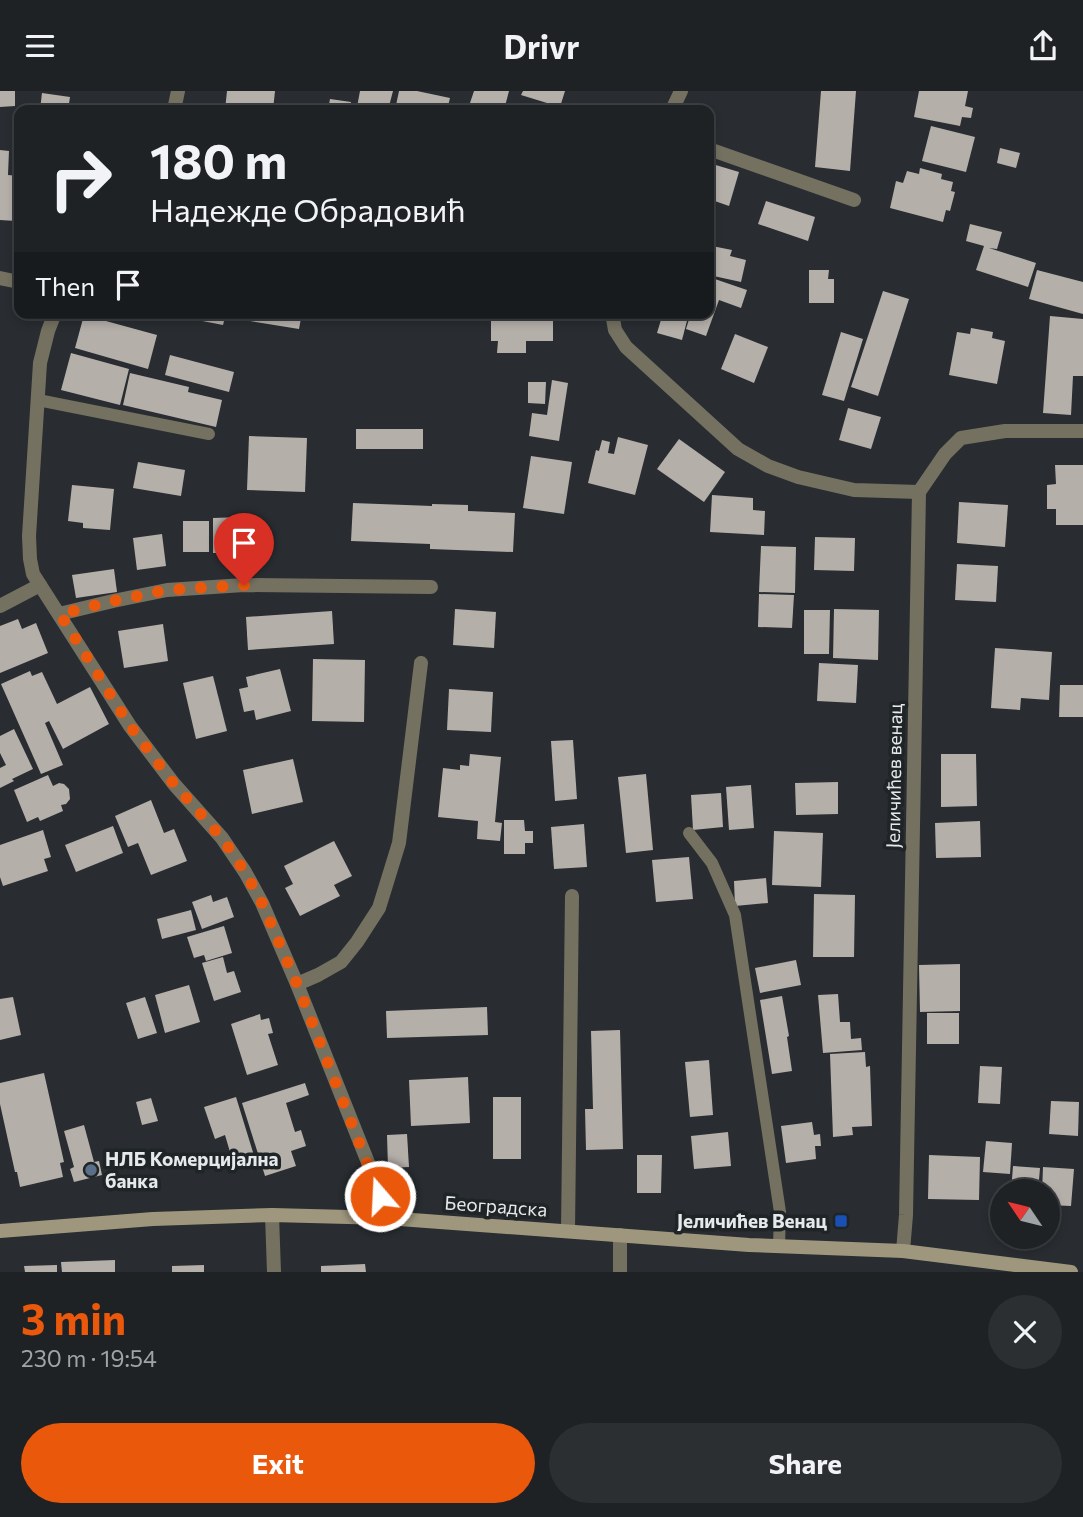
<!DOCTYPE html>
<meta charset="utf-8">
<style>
body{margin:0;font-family:Commissioner,sans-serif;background:#2c2f32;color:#f1f3f6;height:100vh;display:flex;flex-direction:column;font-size:26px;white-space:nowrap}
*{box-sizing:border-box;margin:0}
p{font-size:23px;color:#a1a4a7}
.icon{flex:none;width:38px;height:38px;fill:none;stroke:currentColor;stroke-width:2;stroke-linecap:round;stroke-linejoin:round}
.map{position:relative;height:1181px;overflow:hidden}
.sheet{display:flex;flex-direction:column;background:#1f2225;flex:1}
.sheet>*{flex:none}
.top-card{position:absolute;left:14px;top:14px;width:700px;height:214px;border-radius:14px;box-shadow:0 4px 10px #0003,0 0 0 2px #3c3f42;background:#1f2225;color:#f1f3f6;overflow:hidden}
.needle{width:46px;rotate:305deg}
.fabs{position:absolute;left:990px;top:1088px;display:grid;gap:14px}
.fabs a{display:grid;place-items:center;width:70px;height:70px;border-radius:50%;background:#1f2225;box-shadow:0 4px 10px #0003,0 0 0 2px #3c3f42;font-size:35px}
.pin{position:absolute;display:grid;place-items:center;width:60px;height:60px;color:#fff;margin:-72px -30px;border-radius:50% 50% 50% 0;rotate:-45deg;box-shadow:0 0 7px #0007}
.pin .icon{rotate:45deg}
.me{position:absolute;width:77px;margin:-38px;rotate:341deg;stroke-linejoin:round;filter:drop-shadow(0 0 5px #0008)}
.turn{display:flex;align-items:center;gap:24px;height:147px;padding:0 21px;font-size:32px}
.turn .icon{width:91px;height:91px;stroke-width:2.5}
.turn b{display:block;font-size:49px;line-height:60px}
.then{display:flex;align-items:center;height:66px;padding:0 21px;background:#0003;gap:14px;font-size:26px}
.round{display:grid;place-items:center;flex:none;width:74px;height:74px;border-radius:37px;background:#2c2f32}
.summary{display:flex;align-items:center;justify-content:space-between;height:119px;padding:0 21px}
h1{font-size:42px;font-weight:700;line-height:52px;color:#ea580c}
.button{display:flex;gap:14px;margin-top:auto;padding:14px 21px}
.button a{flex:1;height:80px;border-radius:42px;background:#ea580c;color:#fff;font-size:28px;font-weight:700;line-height:80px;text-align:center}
.button a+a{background:#2c2f32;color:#f1f3f6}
header{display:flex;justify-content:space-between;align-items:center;height:91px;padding:0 21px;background:#1f2225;font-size:32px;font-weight:700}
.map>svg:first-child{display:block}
.building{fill:#b5afaa}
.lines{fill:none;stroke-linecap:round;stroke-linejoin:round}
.lane{stroke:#757161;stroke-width:12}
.street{stroke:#757161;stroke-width:14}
.secondary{stroke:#9f977d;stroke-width:14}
.route{stroke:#ea580c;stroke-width:12;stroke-dasharray:0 21.6}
.service-dot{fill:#5c6f8a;stroke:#1f2427;stroke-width:2.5}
.transit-dot{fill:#1a4fb4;stroke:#1f2427;stroke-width:2.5}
.labels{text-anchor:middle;stroke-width:7;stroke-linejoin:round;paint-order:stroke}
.street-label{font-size:19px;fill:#e6e9eb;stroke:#1f2427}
.poi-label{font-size:19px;font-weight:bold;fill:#e6e9eb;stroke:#1f2427;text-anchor:start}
</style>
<header><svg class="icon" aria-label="menu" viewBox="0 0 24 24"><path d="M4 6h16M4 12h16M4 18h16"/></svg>Drivr<svg class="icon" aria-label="share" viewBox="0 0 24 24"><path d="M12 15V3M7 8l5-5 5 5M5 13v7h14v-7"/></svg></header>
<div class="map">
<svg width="1083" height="1181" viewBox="0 0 1083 1181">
<rect width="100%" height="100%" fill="#292d31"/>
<!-- building -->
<g class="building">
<polygon points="0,0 15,0 15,15 0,16"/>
<polygon points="227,0 275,0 273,19 225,19"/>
<polygon points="360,0 393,0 388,19 372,19 357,16"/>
<polygon points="399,0 417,0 450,7 447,19 395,19"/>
<polygon points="474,0 509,0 504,19 497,19 470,12"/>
<polygon points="523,0 565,0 560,16 521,4"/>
<polygon points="821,0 856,0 850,80 815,76"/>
<polygon points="919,0 968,0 965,15 973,17 971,27 962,26 960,35 914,26"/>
<polygon points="42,2 70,6 68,19 40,19"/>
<polygon points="330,8 351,11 350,19 328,19"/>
<polygon points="931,35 975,46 966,81 922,70"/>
<polygon points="1000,57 1020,62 1016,77 997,72"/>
<polygon points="0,59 9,60 8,84 19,85 16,130 0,129"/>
<polygon points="709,72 739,81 729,115 709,108"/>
<polygon points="920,77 942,83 941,88 953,91 951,100 955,101 950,120 946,119 943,131 890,117 896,90 903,92 907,80 919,83"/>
<polygon points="766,110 815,126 808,150 758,133"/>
<polygon points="970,133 1002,141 997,158 989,157 1036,172 1028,196 976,179 984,155 966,150"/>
<polygon points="712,155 732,159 730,165 746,169 741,191 709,184 709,161 711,161"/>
<polygon points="809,179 829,179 828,188 834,188 834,212 809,212"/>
<polygon points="1037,179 1083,191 1083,223 1029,208"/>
<polygon points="709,186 747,199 741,217 719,209 706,245 686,238 691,222 709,222"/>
<polygon points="883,200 909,208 878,305 851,296"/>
<polygon points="188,222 226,222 223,234 187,227"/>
<polygon points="251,222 302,222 299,238 250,230"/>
<polygon points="663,222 689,222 682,249 657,242"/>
<polygon points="84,224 157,244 148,278 75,257"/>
<polygon points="491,224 553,224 553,250 526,250 526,262 497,262 498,250 491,250"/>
<polygon points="1050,225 1083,228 1083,285 1073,285 1071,324 1043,322"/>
<polygon points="971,237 993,241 992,247 1005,250 997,293 949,284 957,241 970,243"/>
<polygon points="841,241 863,248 844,310 822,304"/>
<polygon points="735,243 768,256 754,292 721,278"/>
<polygon points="71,262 129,278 120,314 61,299"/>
<polygon points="170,264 234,281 229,301 165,284"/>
<polygon points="130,282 189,296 188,301 222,309 216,336 123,314"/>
<polygon points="552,289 568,292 559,350 529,345 532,322 547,324"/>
<polygon points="528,291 546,291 545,313 528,312"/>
<polygon points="848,317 881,326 871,358 839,349"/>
<rect x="356" y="338" width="67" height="20"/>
<polygon points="249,345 307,347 305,401 247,399"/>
<polygon points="618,346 648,354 635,404 588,392 596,359 599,360 602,349 610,351 608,362 614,363"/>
<polygon points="679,348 725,381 704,411 657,378"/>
<polygon points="531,365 572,371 564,423 523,417"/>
<polygon points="138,371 185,379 181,405 133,397"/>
<polygon points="1055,374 1083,374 1083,434 1056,434 1056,418 1047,418 1047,394 1056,393"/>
<polygon points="72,394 114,398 110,439 83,437 83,432 68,430"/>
<polygon points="712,404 753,407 753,419 765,420 764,444 710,441"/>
<polygon points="959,411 1008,414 1005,456 957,452"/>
<polygon points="353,412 432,415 432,413 468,414 468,420 515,422 513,461 430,458 430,453 351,450"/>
<polygon points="241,426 241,462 213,462 213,427"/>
<rect x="183" y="430" width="26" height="31"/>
<polygon points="162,443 166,475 137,479 133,447"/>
<polygon points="815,446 855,447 854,480 814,479"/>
<polygon points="761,455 796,456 795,502 759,501"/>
<polygon points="957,473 998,475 996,511 955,509"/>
<polygon points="114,478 117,501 76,507 72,484"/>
<polygon points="759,503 794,504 792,537 758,536"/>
<polygon points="455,518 496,521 494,557 453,554"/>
<polygon points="834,518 879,519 878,569 833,567"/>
<polygon points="804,519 830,519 829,563 804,563"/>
<polygon points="332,520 334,553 248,559 246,526"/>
<polygon points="18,528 22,538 36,532 48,562 0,582 0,535"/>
<polygon points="163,533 168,570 124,577 118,540"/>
<polygon points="995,557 1052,561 1049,609 1021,607 1020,619 991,617"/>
<polygon points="313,568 365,569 364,631 312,630"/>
<polygon points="819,572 858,574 856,612 817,610"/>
<polygon points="280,578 291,620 256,629 254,619 244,621 239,598 248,596 246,586"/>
<polygon points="30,580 32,585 42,581 57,613 90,596 109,633 63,658 49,630 45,632 63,674 41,683 1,593"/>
<polygon points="213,585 227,640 196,648 183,592"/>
<polygon points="1060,594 1083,594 1083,626 1059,626"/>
<polygon points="449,598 493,601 491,641 447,639"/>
<polygon points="14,638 33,678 12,688 14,690 0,697 0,677 6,674 0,662 0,645"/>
<polygon points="573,649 577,708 555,710 551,650"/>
<polygon points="470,663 501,666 495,731 502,732 500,750 477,748 478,730 438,726 443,677 460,679 460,674 469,675"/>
<polygon points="941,663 976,663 977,715 941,716"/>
<polygon points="293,668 303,711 252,723 243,679"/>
<polygon points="646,683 653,759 626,762 618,686"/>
<polygon points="48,684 53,695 59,692 64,693 69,698 70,708 66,713 61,714 63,720 40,730 38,726 27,731 14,699"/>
<polygon points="838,691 838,723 796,724 795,692"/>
<polygon points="751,694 754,737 729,739 726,696"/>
<polygon points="721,702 723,736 693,739 691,704"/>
<polygon points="151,709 164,742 174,738 187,770 151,784 138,752 128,756 115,725"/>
<polygon points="504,729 524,729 525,740 533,740 533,752 525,752 525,763 504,763"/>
<polygon points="980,730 981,766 936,767 935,732"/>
<polygon points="584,733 587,776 554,778 551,736"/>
<polygon points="113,735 123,762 76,781 65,754"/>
<polygon points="43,739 51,766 44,768 48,780 3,795 0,786 0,754"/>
<polygon points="774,740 823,742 821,796 772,794"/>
<polygon points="334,750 352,785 334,794 340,805 300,825 285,797 293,793 284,775"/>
<polygon points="689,766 693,808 656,811 652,769"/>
<polygon points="766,787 768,812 735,815 734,790"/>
<polygon points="814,803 855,804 854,866 813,866"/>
<polygon points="211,804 213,811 227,806 234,826 202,838 192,811"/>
<polygon points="191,819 196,839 162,848 157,828"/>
<polygon points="224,835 232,862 206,870 204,864 194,867 187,846"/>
<polygon points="223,866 227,882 234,880 241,901 214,910 202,872"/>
<polygon points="796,869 801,894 760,902 755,877"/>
<polygon points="960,873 960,920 920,921 919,874"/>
<polygon points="189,894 200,931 165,942 155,904"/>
<polygon points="838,903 840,931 850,931 851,948 861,947 862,959 823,962 818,904"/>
<polygon points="782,905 789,945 787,946 792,980 772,983 760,909"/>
<polygon points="13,906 21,944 0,949 0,908"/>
<polygon points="145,906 157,942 138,948 126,912"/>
<polygon points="487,916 488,944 387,947 386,920"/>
<rect x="927" y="922" width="32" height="31"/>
<polygon points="260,923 261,929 269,927 273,942 268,943 278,974 247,984 231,933"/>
<polygon points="620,939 623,1058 586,1059 585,1018 593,1018 591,940"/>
<polygon points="865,961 866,976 870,975 872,1035 852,1036 853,1044 833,1046 830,963"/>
<polygon points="709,969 713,1024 690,1026 685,971"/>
<polygon points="980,975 1002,976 1000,1013 978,1012"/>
<polygon points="44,982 64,1071 60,1072 63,1086 20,1096 17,1081 15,1081 0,1013 0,992"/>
<polygon points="468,986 470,1032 411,1035 409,989"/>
<polygon points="305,992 309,1004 286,1012 295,1041 301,1039 306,1055 291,1060 296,1075 265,1085 242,1012"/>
<polygon points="236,1006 256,1071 235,1078 225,1044 215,1048 204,1016"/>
<rect x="493" y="1006" width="28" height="62"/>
<polygon points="151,1007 158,1030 142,1034 136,1011"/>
<polygon points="1051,1010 1079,1011 1078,1045 1049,1043"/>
<polygon points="812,1031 814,1044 820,1043 821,1055 815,1055 816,1068 786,1072 781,1035"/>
<polygon points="84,1034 94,1071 99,1070 102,1084 74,1091 70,1078 74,1076 64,1040"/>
<polygon points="728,1041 731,1075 694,1078 691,1045"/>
<polygon points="407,1043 409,1076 388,1077 387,1044"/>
<polygon points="986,1050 1012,1052 1010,1083 983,1081"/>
<polygon points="637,1064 662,1064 661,1102 637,1102"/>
<polygon points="929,1064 980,1066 979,1109 928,1108"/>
<polygon points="1013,1075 1040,1077 1038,1101 1011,1101"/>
<polygon points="1043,1076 1074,1078 1071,1115 1048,1114 1048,1101 1042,1101"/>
<polygon points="115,1169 115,1181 62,1181 61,1171"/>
<polygon points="365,1173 366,1181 321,1181 321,1175"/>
<polygon points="57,1174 57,1181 25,1181 24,1175"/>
<polygon points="204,1174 204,1181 172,1181 172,1175"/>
</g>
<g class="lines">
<!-- lane -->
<g class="lane">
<polyline points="38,309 209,343"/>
<polyline points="689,742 712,772 735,824 780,1121 779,1155"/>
</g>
<!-- street -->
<g class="street">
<polyline points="174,19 178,0"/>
<polyline points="672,19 681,0"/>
<polyline points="709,58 854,109"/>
<polyline points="0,187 19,191"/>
<polyline points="55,222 48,240 40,272 29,445 30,468 33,483 130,635 174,693 222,747 245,781 262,812 297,893 375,1089 386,1127"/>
<polyline points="612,222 615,239 626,256 738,358 768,375 798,386 854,399 919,401"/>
<polyline points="0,515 40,494"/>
<polyline points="59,523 113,510 167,499 244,494 431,496"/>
<polyline points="297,893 318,884 341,871 357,851 379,817 399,752 421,572"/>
<polyline points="272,1124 274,1181"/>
<polyline points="568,1140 572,805"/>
<polyline points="903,1160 906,1124 919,401 945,363 961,347 1005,340 1083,340"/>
<polyline points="620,1181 620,1144"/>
</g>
<!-- secondary -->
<polyline class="secondary" points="0,1140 153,1128 272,1124 386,1127 749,1154 903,1160 1071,1181"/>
</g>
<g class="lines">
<!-- route -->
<polyline class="route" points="244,494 167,499 113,510 60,523 130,635 174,693 222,747 245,781 262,812 297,893 380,1105"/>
</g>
<!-- markers -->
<circle class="service-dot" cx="91" cy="1079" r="7"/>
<rect class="transit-dot" x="834" y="1123" width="14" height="14" rx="3.5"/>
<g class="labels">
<!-- street labels -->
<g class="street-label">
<text transform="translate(894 685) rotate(-89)" y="7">Јеличићев венац</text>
<text transform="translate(496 1115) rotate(4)" y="7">Београдска</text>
</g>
<!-- poi labels -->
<g class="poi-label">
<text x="105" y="1075">НЛБ Комерцијална<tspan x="105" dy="22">банка</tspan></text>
<text x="827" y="1137" text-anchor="end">Јеличићев Венац</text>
</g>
</g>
</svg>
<div class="fabs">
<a><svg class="needle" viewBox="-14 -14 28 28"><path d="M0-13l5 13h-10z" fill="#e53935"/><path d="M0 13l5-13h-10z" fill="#a1a4a7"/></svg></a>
</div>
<div class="pin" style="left:244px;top:494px;background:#d93025"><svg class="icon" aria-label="arrive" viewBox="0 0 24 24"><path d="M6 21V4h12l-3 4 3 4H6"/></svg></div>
<svg class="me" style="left:380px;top:1105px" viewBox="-20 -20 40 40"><circle r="17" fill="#ea580c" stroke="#fff" stroke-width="3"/><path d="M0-11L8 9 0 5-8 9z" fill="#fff"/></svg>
<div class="top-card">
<div class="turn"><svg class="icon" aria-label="right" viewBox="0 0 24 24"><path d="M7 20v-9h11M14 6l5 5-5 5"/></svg><div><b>180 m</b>Надежде Обрадовић</div></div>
<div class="then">Then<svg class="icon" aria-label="arrive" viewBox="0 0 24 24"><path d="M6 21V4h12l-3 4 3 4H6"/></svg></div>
</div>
</div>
<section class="sheet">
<div class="summary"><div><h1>3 min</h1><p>230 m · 19:54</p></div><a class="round"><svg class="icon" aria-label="close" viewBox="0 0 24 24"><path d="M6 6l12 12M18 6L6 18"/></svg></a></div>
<div class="button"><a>Exit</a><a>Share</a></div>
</section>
